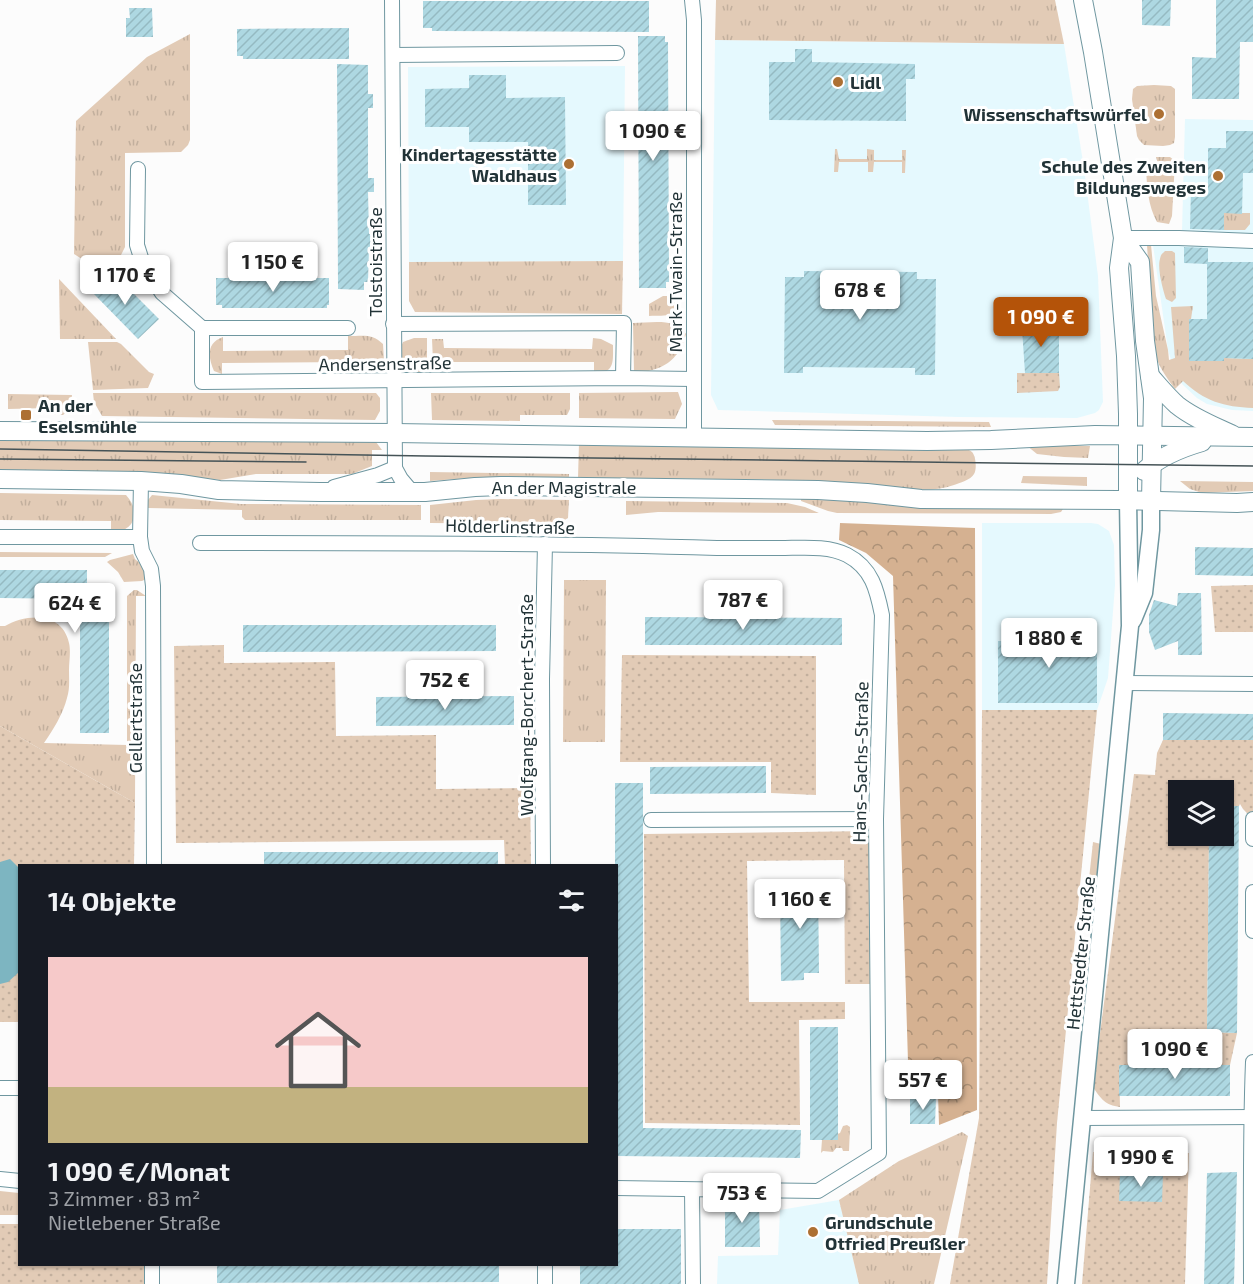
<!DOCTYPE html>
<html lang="de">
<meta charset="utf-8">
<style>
body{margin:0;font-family:"Exo 2",sans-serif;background:#20242c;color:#f1f3f6;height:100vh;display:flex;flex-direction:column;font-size:22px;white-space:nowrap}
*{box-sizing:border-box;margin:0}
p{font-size:20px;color:#9ea1a6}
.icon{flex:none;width:33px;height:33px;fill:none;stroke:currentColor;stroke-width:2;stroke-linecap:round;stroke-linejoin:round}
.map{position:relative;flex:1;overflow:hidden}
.details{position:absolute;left:18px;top:864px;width:600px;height:402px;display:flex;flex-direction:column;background:#171b24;border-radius:0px;box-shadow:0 2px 4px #0004}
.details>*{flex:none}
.buttons{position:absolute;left:1168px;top:780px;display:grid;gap:12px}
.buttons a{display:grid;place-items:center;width:66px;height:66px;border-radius:0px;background:#171b24;box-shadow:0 2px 4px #0004;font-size:30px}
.price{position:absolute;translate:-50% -51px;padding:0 14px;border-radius:6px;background:#fff;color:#222;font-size:20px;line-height:39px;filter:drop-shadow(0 2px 3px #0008)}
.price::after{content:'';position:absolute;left:50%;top:36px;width:18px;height:14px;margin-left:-9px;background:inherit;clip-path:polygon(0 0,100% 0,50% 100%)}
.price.current{background:#b45309;color:#fff}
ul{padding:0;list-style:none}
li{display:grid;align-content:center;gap:12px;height:318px;padding:0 30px}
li+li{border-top:2px solid #363941}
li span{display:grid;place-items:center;height:186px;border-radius:0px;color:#555}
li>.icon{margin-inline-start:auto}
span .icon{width:108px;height:108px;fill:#fffc;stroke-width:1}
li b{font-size:26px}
h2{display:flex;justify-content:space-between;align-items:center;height:72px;padding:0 30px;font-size:26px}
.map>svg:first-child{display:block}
</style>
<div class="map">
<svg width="1253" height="1284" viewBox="0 0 1253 1284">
<defs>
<pattern id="grass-tufts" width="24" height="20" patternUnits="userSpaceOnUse" patternTransform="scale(1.5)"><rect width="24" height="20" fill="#e2cbb6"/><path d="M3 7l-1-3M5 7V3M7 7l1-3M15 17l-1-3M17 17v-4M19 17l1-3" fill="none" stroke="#c2af9d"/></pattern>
<pattern id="forest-crowns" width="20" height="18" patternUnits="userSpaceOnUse" patternTransform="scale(1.5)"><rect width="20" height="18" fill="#d5b191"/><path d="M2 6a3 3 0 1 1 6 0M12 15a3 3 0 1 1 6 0" fill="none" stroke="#ac9177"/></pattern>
<pattern id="park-dots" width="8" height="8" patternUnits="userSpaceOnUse" patternTransform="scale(1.5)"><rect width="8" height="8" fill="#e2cbb6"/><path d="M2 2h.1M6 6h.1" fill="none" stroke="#c2af9d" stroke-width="1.8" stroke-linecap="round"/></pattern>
<pattern id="building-hatch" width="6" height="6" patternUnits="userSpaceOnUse" patternTransform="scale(1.5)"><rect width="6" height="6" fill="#aed8e2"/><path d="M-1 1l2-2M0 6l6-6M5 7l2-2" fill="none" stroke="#95bac2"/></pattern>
</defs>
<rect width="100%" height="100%" fill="#fcfcfc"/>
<!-- built -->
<g fill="#e5f9fe">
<path d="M715 40 1064 44 1084 168 1098 276 1103 402 1099 410 1095 413 1077 418 958 417 718 410 711 395Z"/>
<path d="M625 66 623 261 409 262 408 67Z"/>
<path d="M1185 119 1253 120V234L1182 231Z"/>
<path d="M1152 238 1253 241V411L1232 410 1207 404 1197 398 1182 384 1173 367 1168 350Z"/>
<path d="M982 523H1091L1098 524 1109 531 1114 545 1115 585 1108 678 1097 710H982Z"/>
<path d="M839 1200 859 1284H717L718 1256 778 1255 780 1210Z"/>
</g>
<!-- grass -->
<g fill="url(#grass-tufts)">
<path d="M716 0H1055L1064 44 715 40Z"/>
<path d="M190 34V140L188 145 181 152 125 153V247L121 255 118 259 110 260 85 261 74 254 76 121 147 57Z"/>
<path d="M1154 85 1171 86 1175 89V137L1174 143 1170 145 1163 146 1144 145 1139 140 1137 136 1132 99 1133 89 1137 86Z"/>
<path d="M835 149H837L839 159H867V149L874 150V160H902V150H906L905 173H902V162H874L873 172H868V162H839L838 172H834Z"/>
<path d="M1156 157H1170L1175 161 1172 216 1169 224 1157 222C1148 206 1147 187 1146 168L1159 167Z"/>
<path d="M1224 213H1250V224L1245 230H1224Z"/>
<path d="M1147 245H1151L1156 296 1168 350 1169 360 1175 358 1171 307 1193 306 1191 319 1189 320V361H1223L1224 358 1253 359V408C1224 407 1204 401 1183 381L1175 389C1166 377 1158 366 1154 350Z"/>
<path d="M1165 251H1172L1175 253 1176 298 1172 302 1166 299C1163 290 1157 268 1160 259 1161 254 1162 254 1165 251Z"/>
<path d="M623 261 622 314 415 312 409 301V262Z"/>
<path d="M59 279 116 339H60Z"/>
<path d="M663 296H679C679 319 667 315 649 316V304Z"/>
<path d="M633 323C650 323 676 317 686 334 679 361 662 371 634 373Z"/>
<path d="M348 336C363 336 372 333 383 344L384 361C372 375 366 373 349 374V362L222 363V374L214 371C208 357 206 343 223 337V351L348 350Z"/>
<path d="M414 338H427V374C422 374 416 375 412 373 400 367 398 353 403 342Z"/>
<path d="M593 338 601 339 613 345C613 362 615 373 594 374V362H433L432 339H443L444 348 592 349Z"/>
<path d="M88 342H117L121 344 149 372 154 374 148 388 93 390Z"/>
<path d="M678 392 682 404 675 419 579 418V393Z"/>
<path d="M93 393H376L380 398V411L375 420 102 416 94 402Z"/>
<path d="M431 393H570V409L567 415H520V421L432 420Z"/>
<path d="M8 394 72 395 70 409 63 415 51 414 49 408 8 409Z"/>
<path d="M772 420 989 422 991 427 775 425Z"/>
<path d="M0 436 372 440 376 442 382 450H372V466L352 474H256L220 480 179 475 0 471Z"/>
<path d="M579 443 964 448C967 449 970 450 972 452 976 456 977 470 974 474 971 480 959 483 954 485 921 497 875 483 840 482 753 478 666 479 578 478Z"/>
<path d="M1026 445 1090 446 1088 458 1064 457 1037 454Z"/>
<path d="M430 472 569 474V478L483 477 430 481Z"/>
<path d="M1023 476 1087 477V486L1021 483Z"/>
<path d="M1180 481 1253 482V491L1202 493 1190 489Z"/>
<path d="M0 493 126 495C141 511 136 532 111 532V521L0 520Z"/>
<path d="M152 495 241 504 421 505V520H245L242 517V510L148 508V500Z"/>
<path d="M801 498 848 499 926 507 1063 509 1061 512 1051 514 837 513 828 511 801 501Z"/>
<path d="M501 499 569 500 568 518 558 524 430 523V505L476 500Z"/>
<path d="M626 501 787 503 805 507 819 513 658 512 626 515Z"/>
<path d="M0 552 112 553 105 557H0Z"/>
<path d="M133 554 135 559 144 567 146 579 142 581 124 582 118 572 107 562 110 560Z"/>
<path d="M564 580H606L605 742H563Z"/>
<path d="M134 590H137L146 596H136L135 803 0 726V626H5C26 614 62 611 69 643 71 651 69 662 69 670 69 680 70 689 67 698 63 714 53 730 44 743L127 745V596Z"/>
<path d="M1093 842 1101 844 1097 889 1088 888Z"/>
<path d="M847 1125 850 1127 849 1151H843L842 1148H836L833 1152 823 1151 821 1153 822 1140 840 1133 843 1126Z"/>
<path d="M962 1132 968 1136 934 1284H859L839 1200 899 1161Z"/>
<path d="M0 1191 19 1193V1215H0Z"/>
</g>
<!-- forest -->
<path fill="url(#forest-crowns)" d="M840 523 975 528 977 1110 939 1125 938 1094H909L893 576 866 553 839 540Z"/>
<!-- park -->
<g fill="url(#park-dots)">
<path d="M1017 373H1059L1060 387 1058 391 1017 393Z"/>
<path d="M1253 585V632H1215L1211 586Z"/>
<path d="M224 645V663L335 662 336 736 436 735V789L530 788 531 865H505L504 840 176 843 174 646Z"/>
<path d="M622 655 816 656V795L771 793V762H620Z"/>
<path d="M982 710H1097L1057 1123 1047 1284H950L979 1118Z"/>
<path d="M0 726 135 803 134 865 20 866 19 1022H0Z"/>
<path d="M1163 740H1253V819L1243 809 1240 804 1239 806H1224V790H1179V836H1209L1207 1032 1237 1033 1230 1065H1119L1120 1107C1105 1105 1101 1099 1093 1087L1134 774 1155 775 1157 753Z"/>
<path d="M872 831 873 984H845L844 860 747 861 749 1002H845V1019L799 1020 800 1125 645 1123 644 834Z"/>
<path d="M1093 1152 1189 1153 1185 1284H1082Z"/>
<path d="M0 1224H19L20 1264 144 1265V1284H0Z"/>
</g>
<!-- water -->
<path fill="#7db5c1" d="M10 859 19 868V972L8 982 0 984V862Z"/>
<!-- building -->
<g fill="url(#building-hatch)">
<path d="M1142 0H1171L1170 26 1142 25Z"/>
<path d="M1216 0H1253V42H1240L1239 99H1192V57L1216 58Z"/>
<path d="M423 1H649V32L432 31V28H423Z"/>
<path d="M129 8H152L153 37H126V18H130Z"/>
<path d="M349 28V59H243V56H237V29Z"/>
<path d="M638 36H665V42H668L669 282H666V288H639Z"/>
<path d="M795 49H812V62L915 64V79H906V121L769 120V62H795Z"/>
<path d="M337 64 368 65V94H373V108H368V178H374V192H368L369 234H374V248H369L368 282H364V290L338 289Z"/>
<path d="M469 75H506V98L565 97 566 205H528V142H469V127H425V89L469 88Z"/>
<path d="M1226 131H1253V173H1243L1242 214 1224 213V230L1190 229 1191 188 1208 189V148H1226Z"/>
<path d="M1184 247 1208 248V262H1253V359L1224 358V361H1189V319H1207V264L1184 263Z"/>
<path d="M804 271 917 272V279H936L935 375H915V368L803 367V373H784L785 277H804Z"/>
<path d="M112 272 159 319 138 339 92 292Z"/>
<path d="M216 278H329V305H327V308H222V305H216Z"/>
<path d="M1036 320H1052V328L1059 329V373H1025L1022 328H1035Z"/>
<path d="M1195 547 1253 548V576L1195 575Z"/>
<path d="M0 570H87V599H109V733H80V599L0 598Z"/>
<path d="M1178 593H1201L1202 655H1178V641L1155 650 1149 632V615L1154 600 1177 606Z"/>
<path d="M645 617 842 618V645H645Z"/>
<path d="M243 625H496V651L243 652Z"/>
<path d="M1030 633H1097V703H998V641H1030Z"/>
<path d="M514 696V725L376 726V697Z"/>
<path d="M1163 713 1253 714V740H1163Z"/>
<path d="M766 766V793L650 794V767Z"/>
<path d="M615 783H643V1128L801 1130 800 1158 616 1156V866H615Z"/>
<path d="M1224 806H1239L1237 1033 1207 1032 1209 836H1224Z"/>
<rect x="264" y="852" width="234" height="14"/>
<path d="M818 879 819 973H804V980L781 981 780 888H795V880Z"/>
<rect x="810" y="1027" width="28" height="113"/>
<rect x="1119" y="1065" width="111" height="31"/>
<path d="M910 1097 936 1098 935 1124H910Z"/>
<path d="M1237 1172 1234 1284H1204L1207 1173Z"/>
<path d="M1120 1173 1163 1174 1162 1202 1119 1201Z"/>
<path d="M725 1201H759L760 1247H725Z"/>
<path d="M616 1229H681V1284H580V1264H616Z"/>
<path d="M217 1264H499V1282L217 1283Z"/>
</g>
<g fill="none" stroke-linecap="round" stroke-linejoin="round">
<!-- minor casing -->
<g stroke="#6f97a0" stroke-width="16">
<g id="minor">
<path d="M392 0 395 468 401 479 412 492"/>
<path d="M692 0 694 20V437"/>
<path d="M393 55 617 53"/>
<path d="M138 169 137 245 143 264 162 293 202 328H348"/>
<path d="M1123 238H1179L1253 241"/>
<path d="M393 324 624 323 623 378"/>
<path d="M202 328V382L623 378 693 379"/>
<path d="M141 481 140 537 142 551 151 569 153 586 154 866"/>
<path d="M334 487 378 475 395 468"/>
<path d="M0 537H140"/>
<path d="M200 543C372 543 544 543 717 548 738 548 759 548 780 548 801 548 828 545 847 555 872 568 877 590 882 615L876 819 879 1153 818 1191 616 1188"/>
<path d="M1126 683 1253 684"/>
<path d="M1253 819V839"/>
<path d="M651 820 876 819"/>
<path d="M543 866 542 679 545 544"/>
<path d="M1253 892V931"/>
<path d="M0 1088H20"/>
<path d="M1082 1118 1253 1117"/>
<path d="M0 1179 20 1181"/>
<path d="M692 1190 693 1284"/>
<path d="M545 1264V1284"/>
<path d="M152 1284V1264"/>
<path d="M1251 1284C1251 1210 1250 1136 1253 1062"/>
</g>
</g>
<!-- tertiary casing -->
<g stroke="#6f97a0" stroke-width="19">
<g id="tertiary">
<path d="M1133 620 1144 593 1151 530V501"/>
<path d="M1066 1284 1130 626 1128 500"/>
</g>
</g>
<!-- secondary casing -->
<g stroke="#6f97a0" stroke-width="20">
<g id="secondary">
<path d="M1083 0 1093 52 1123 238 1119 268 1126 356 1128 414V500"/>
<path d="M1123 238 1140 262 1145 341 1153 398 1151 501"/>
<path d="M1150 376C1159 386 1167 396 1177 405 1193 418 1214 426 1233 435"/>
<path d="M0 431 395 433 927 441 991 440 1095 435 1253 437"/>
<path d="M1144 471C1161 456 1181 448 1202 442"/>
<path d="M0 479 141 481 181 484 219 490 320 492H425L475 487 501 486 818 490 867 493 921 499 1119 500 1237 503 1253 502"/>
</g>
</g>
<!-- minor -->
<use href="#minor" stroke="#fff" stroke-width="14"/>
<!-- tertiary -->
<use href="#tertiary" stroke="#fff" stroke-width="16"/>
<!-- secondary -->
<use href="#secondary" stroke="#fff" stroke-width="18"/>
<!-- tram -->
<g stroke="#455357" stroke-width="1.5">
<path d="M0 449 426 456 1253 466"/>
<path d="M0 459 306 462"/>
</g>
</g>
<!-- markers -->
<g fill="#ad7033" stroke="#fff" stroke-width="2">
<circle cx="838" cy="82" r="6"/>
<circle cx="1159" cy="114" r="6"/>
<circle cx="569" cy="164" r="6"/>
<circle cx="1218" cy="176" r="6"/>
<rect x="20" y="409" width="12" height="12" rx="3"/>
<circle cx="813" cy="1232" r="6"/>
</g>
<g text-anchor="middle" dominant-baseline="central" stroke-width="6" stroke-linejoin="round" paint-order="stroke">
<!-- poi labels -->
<g font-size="18" font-weight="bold" fill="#223337" stroke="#fff" text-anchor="start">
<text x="850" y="82">Lidl</text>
<text x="1147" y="114" text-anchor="end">Wissenschaftswürfel</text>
<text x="557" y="154" text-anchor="end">Kindertagesstätte<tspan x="557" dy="21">Waldhaus</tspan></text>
<text x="1206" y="166" text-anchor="end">Schule des Zweiten<tspan x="1206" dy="21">Bildungsweges</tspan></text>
<text x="38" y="405">An der<tspan x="38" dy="21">Eselsmühle</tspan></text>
<text x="825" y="1222">Grundschule<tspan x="825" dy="21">Otfried Preußler</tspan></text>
</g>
<!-- street labels -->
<g font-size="18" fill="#223337" stroke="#fff">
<text transform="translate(375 262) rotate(-90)">Tolstoistraße</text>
<text transform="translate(675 272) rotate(-90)">Mark-Twain-Straße</text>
<text transform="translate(385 363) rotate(-1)">Andersenstraße</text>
<text x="564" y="487">An der Magistrale</text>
<text transform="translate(510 526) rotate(1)">Hölderlinstraße</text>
<text transform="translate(526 705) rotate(-90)">Wolfgang-Borchert-Straße</text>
<text transform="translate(135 718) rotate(-90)">Gellertstraße</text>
<text transform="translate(860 762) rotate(-89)">Hans-Sachs-Straße</text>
<text transform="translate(1080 953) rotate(-84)">Hettstedter Straße</text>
</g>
</g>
</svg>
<div class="buttons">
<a><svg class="icon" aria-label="layers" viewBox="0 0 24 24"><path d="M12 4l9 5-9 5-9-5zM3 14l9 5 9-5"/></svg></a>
</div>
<b class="price" style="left:653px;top:162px">1 090 €</b>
<b class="price" style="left:273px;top:293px">1 150 €</b>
<b class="price" style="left:125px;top:306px">1 170 €</b>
<b class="price" style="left:860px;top:321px">678 €</b>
<b class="price current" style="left:1041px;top:348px">1 090 €</b>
<b class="price" style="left:743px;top:631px">787 €</b>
<b class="price" style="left:75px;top:634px">624 €</b>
<b class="price" style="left:1049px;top:669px">1 880 €</b>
<b class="price" style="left:445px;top:711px">752 €</b>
<b class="price" style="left:800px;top:930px">1 160 €</b>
<b class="price" style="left:1175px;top:1080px">1 090 €</b>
<b class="price" style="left:923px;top:1111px">557 €</b>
<b class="price" style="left:1141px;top:1188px">1 990 €</b>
<b class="price" style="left:742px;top:1224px">753 €</b>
<section class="details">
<h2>14 Objekte<svg class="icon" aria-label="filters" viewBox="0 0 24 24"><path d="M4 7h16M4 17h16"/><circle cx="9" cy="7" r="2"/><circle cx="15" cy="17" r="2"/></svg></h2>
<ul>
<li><span style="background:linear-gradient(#f6c9c9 70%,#c2b280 0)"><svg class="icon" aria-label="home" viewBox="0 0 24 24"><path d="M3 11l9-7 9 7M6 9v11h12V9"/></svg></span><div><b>1 090 €/Monat</b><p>3 Zimmer · 83 m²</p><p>Nietlebener Straße</p></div></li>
</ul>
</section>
</div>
